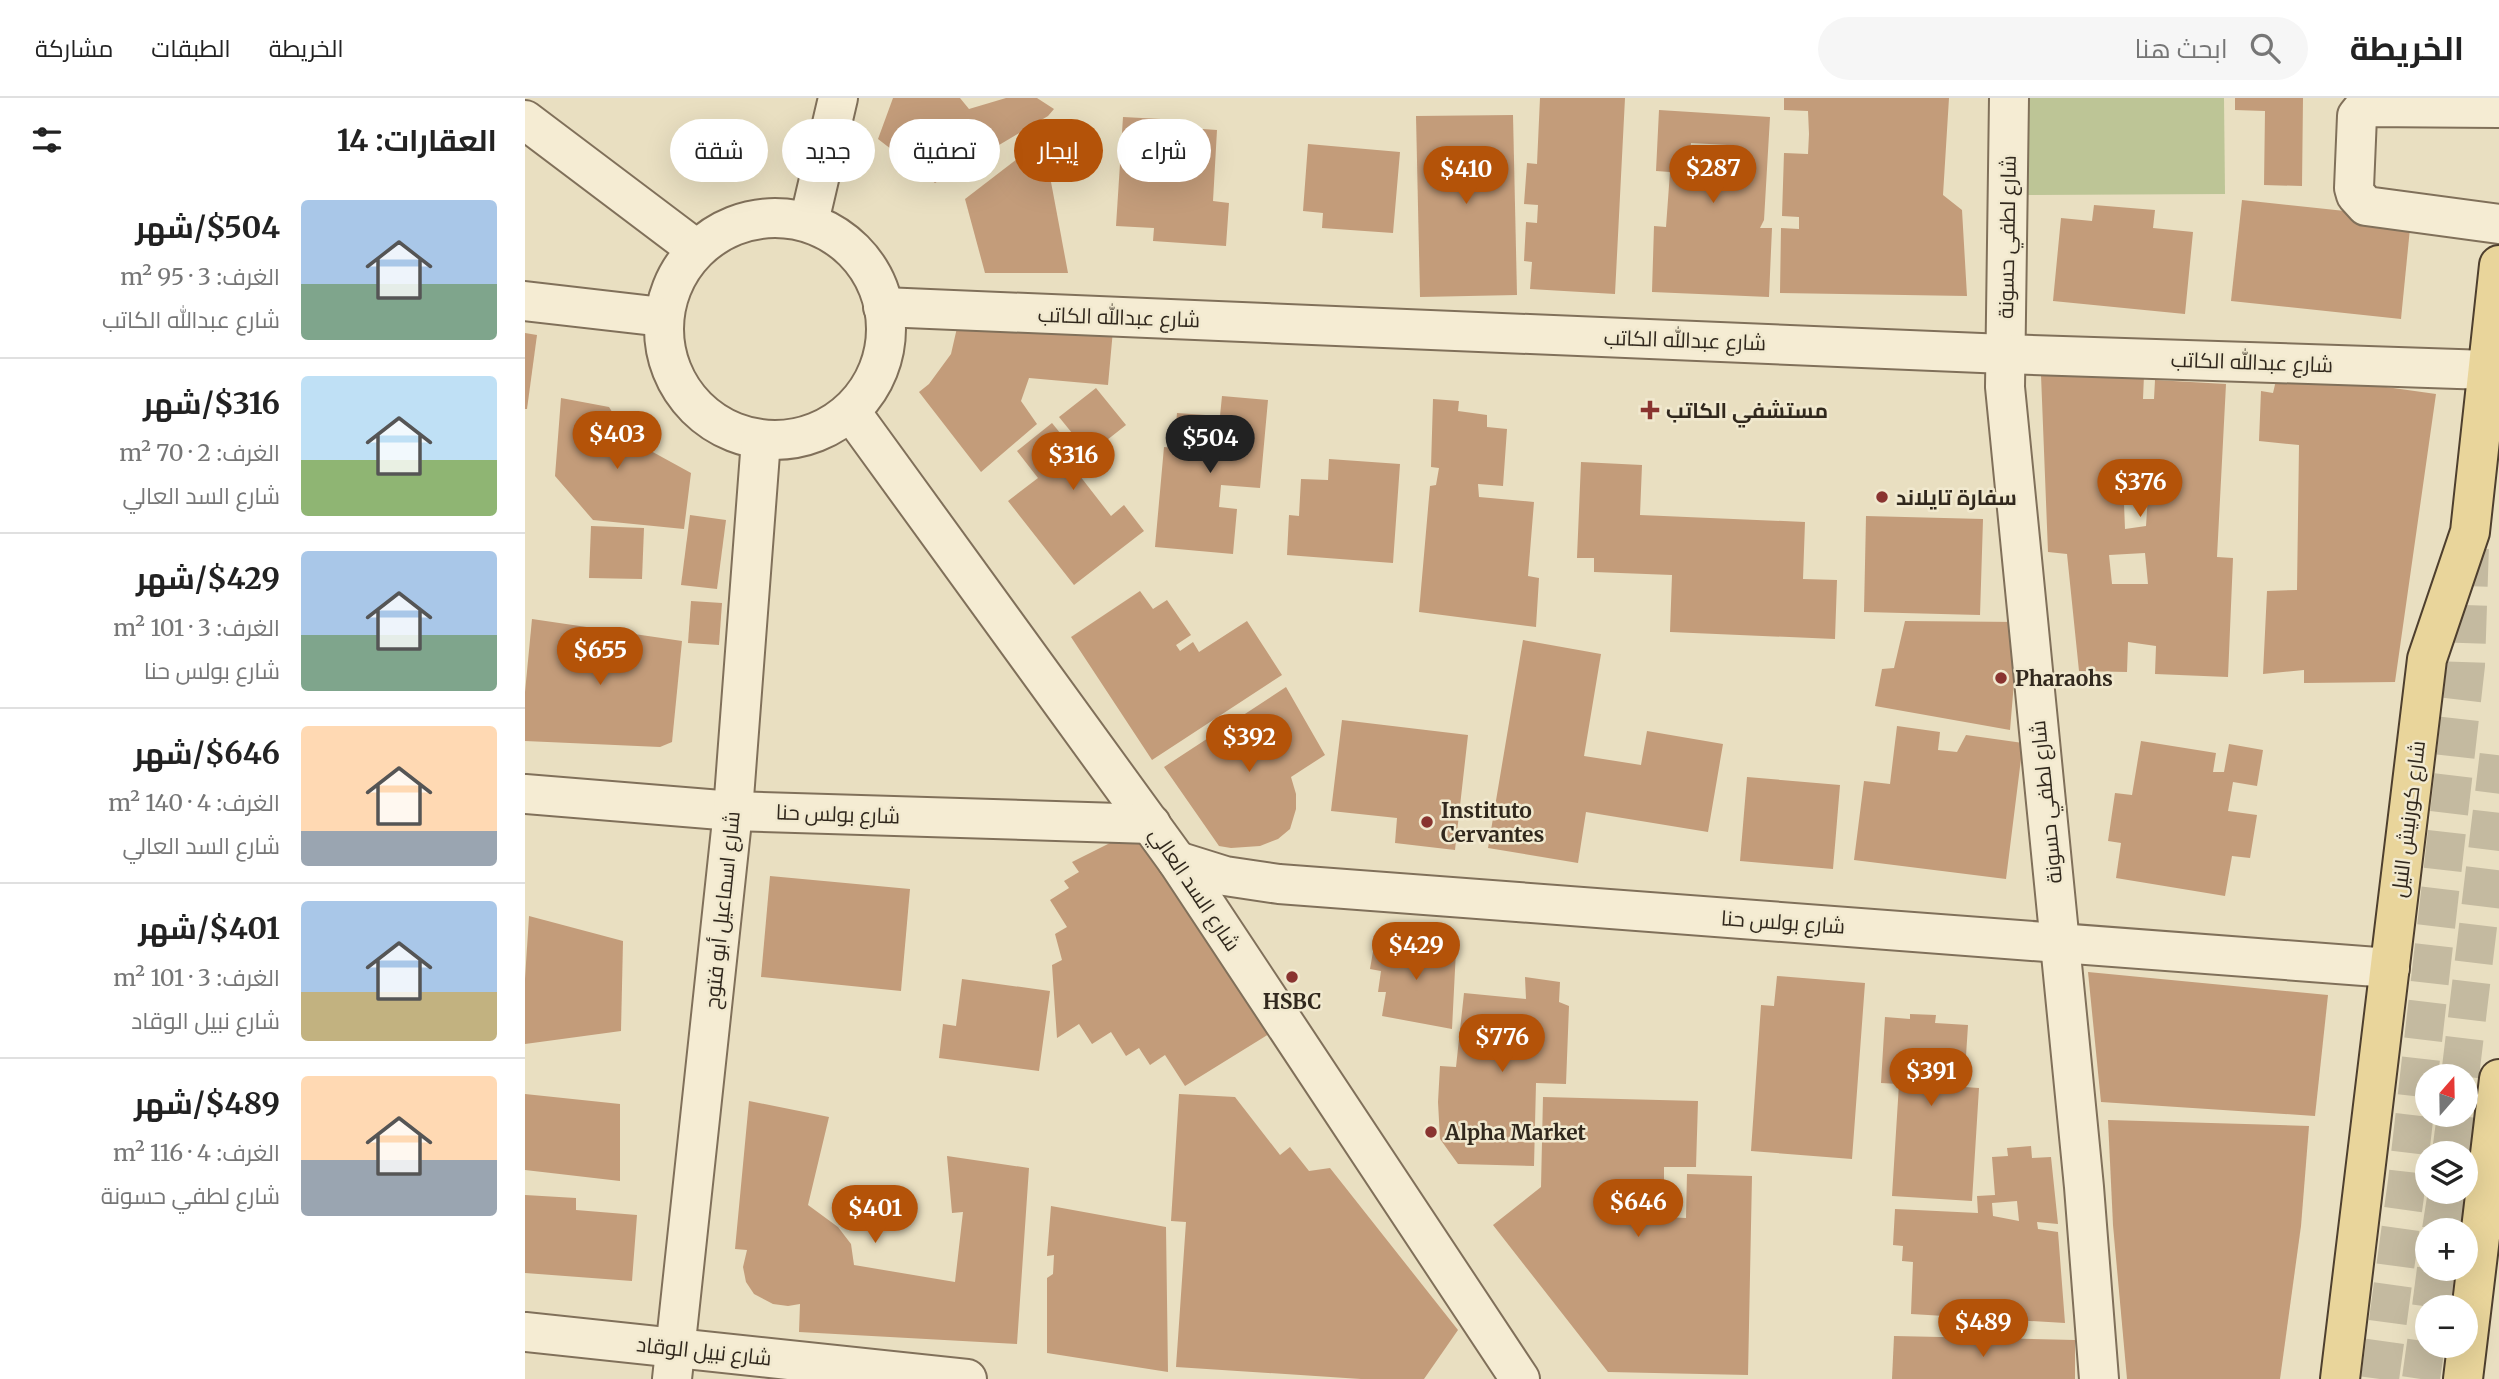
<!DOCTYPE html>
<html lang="ar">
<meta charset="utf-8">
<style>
body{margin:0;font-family:Merriweather,Cairo,serif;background:#f6f6f6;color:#222;direction:rtl;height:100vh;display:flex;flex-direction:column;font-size:26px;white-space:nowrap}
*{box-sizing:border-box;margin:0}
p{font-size:23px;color:#767676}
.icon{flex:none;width:38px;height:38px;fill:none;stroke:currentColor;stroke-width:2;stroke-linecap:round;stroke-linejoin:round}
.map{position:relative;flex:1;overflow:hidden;direction:ltr}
.drawer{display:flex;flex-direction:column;background:#fff;width:525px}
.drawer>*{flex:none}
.top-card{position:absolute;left:21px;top:21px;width:665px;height:63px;direction:rtl;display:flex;gap:14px}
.needle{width:46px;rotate:20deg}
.buttons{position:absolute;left:1890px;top:966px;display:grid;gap:14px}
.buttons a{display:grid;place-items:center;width:63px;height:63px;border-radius:50%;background:#fff;box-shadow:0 7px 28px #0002;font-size:35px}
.price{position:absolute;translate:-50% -60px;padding:0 16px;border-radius:24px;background:#b45309;color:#fff;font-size:23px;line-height:46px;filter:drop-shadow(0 2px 4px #0008)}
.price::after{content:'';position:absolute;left:50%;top:42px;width:21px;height:16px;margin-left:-10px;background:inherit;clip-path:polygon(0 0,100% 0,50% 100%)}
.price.active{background:#222;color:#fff}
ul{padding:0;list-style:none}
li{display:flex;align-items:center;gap:21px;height:175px;padding:0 28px}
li+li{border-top:2px solid #e0e0e0}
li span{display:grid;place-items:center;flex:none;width:196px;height:140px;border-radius:7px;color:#555}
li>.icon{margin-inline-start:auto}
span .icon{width:84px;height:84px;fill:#fffc;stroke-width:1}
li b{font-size:30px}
h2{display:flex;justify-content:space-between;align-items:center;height:84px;padding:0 28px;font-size:30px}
.chip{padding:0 24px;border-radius:32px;background:#fff;box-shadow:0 7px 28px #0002;font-size:24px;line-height:63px}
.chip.active{background:#b45309;color:#fff}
header{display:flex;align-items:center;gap:42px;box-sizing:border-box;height:98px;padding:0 35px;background:#fff;border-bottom:2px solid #e0e0e0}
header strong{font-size:33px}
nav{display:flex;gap:38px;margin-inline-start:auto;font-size:24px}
.search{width:490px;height:63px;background:#f6f6f6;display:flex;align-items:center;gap:18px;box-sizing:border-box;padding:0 24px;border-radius:38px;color:#767676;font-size:26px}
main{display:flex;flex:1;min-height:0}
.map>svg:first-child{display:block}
</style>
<header>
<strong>الخريطة</strong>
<div class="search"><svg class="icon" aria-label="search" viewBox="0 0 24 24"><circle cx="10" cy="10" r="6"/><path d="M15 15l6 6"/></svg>ابحث هنا</div>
<nav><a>الخريطة</a><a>الطبقات</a><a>مشاركة</a></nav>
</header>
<main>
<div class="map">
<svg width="1974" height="1281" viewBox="0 0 1974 1281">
<rect width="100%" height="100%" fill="#e9dfc1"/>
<!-- green -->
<path fill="#bdc596" d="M1502 0H1699L1700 96 1503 97Z"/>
<!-- building -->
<g fill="#c39c7a" fill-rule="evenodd">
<path d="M368 0H435L444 11 481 0H512L529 11 523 18 410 85 353 41Z"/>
<path d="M1015 0H1100L1090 196 1005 191 1007 164 999 163 1001 124 1012 125 1013 107 999 106 1002 65 1012 66Z"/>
<path d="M1259 0H1424L1418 97 1437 112 1442 198 1255 195 1256 130 1274 131V119L1257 118 1259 55 1283 56 1284 36 1283 13 1259 12Z"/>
<path d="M1710 0H1778L1777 88 1739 87 1740 13 1710 12Z"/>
<path d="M1134 12 1245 19 1239 122 1235 130H1247L1244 199 1127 194 1129 128 1141 129 1145 74 1131 73ZM1166 45 1202 47 1200 78 1164 75Z"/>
<path d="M988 17 992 197 895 199 891 18Z"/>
<path d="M598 19 636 21 635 28 692 32 688 103 704 105 701 148 628 143 629 130 591 128Z"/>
<path d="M518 41 543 175H460L440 101Z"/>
<path d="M783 46 875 54 868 135 797 130 798 115 778 113Z"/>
<path d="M1717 102 1886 120 1876 221 1706 203Z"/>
<path d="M1569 107 1630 112 1628 130 1668 134 1660 216 1528 203 1536 120 1567 123Z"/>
<path d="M434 221 588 232 583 287 504 280 496 303 512 326 456 374 394 294 404 286 426 256Z"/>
<path d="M0 235 12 237 2 311H0Z"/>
<path d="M1753 274 1911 296 1870 584 1779 585V572L1738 576 1742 493 1772 492 1774 347 1734 343 1736 293 1748 295Z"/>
<path d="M1516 277H1619L1618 301H1629L1630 282 1701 286 1692 459 1708 460 1703 579 1630 576 1631 548 1603 544 1602 574 1554 573 1542 456 1523 454ZM1598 380H1624L1621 428 1600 431ZM1620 455 1623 486H1587L1584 457Z"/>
<path d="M571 290 601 327 548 369 586 418 599 407 619 433 549 487 483 403 513 380 492 353 527 325 540 341 547 335 534 319Z"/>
<path d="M697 298 743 302 735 390 696 387 694 409 712 411 708 456 630 449 639 349 649 350 652 315 695 318Z"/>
<path d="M36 300 84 309 98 331 115 347 166 375 159 431 68 422 30 378Z"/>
<path d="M908 301 934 303 933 313 962 317V329L982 331 978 388 953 386 954 399 1009 404 1003 478 1014 480 1011 529 894 514 905 388 911 387 914 370 906 369Z"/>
<path d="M804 361 875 366 868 465 762 457 764 417 774 418 776 381 803 382Z"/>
<path d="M1056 364 1117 367 1115 417 1280 424 1278 481 1312 482 1310 541 1145 534 1147 477 1069 474V460H1052Z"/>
<path d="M165 417 201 422 192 491 156 487Z"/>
<path d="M1341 418 1458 421 1455 517 1339 514Z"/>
<path d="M66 428 119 430 117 481 64 480Z"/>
<path d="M615 493 628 511 642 502 666 537 651 547 655 553 668 544 674 554 722 523 757 577 627 662 546 539Z"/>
<path d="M166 503 197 505 194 547 163 545Z"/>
<path d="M7 521 157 543 147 644 135 649 0 643V594Z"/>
<path d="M1380 523 1494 524 1485 632 1350 608 1357 571 1369 570Z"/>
<path d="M998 542 1076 556 1059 658 1116 667 1122 633 1198 646 1183 734 1061 714 1053 765 963 750Z"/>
<path d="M761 589 800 657 766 679 771 696V711L765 731 753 741 735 748 706 750 694 748 639 669Z"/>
<path d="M817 622 943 637 930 752 870 745 872 720 806 713Z"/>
<path d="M1372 628 1415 634 1413 652 1432 654 1441 637 1498 645 1481 781 1329 762 1339 683 1365 686Z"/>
<path d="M1616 643 1691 655 1688 674H1699L1704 646 1738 652 1732 688 1708 684 1703 713 1732 717 1725 760 1707 758 1700 798 1591 780 1596 745 1583 743 1590 695 1607 697Z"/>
<path d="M1222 679 1315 687 1308 771 1215 763Z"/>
<path d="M609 733 744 936 660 988 640 957 625 967 614 950 601 958 586 934 567 946 554 926 532 940 527 867 537 862 530 836 542 829 525 802 544 790 539 783 554 774 547 764Z"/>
<path d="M245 778 385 791 376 893 236 879Z"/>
<path d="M4 818 98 843 96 933 0 946V881Z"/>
<path d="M850 842 931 852 927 931 857 918 861 894H853L856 873 845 871Z"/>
<path d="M1563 874 1803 897 1790 1018 1576 1004Z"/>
<path d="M1252 878 1340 885 1327 1061 1226 1053 1236 907 1249 908Z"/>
<path d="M1000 879 1035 884 1034 904 1044 908 1041 986 1011 985 1009 1068 933 1066 915 1041 913 1004 915 968 931 969 939 895 1001 901Z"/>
<path d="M437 881 525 893 514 973 414 960 418 926 431 928Z"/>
<path d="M1385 916 1411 917 1410 925 1443 927 1439 989 1454 990 1447 1103 1367 1098 1374 986 1356 985 1360 919 1385 921Z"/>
<path d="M0 996 95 1006V1083L0 1072Z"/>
<path d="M654 996 710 999 755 1057 765 1049 784 1073 805 1070 933 1232 899 1281H836L651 1269 661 1124 646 1123Z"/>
<path d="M1018 999 1173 1003 1171 1069H1139V1119L1161 1120 1162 1076 1227 1078 1223 1277 1083 1274 968 1127 1016 1089Z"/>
<path d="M224 1003 304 1019 283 1107 313 1129 326 1146 329 1167 430 1184 438 1114 427 1115 422 1058 504 1070 492 1246 274 1234 275 1206 263 1208 248 1206 229 1196 221 1184 218 1169 222 1152 210 1151Z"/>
<path d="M1583 1022 1784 1028 1776 1128 1755 1281H1602L1588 1127Z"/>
<path d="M1506 1048 1507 1060 1526 1059 1533 1126 1512 1124 1513 1131 1533 1134 1540 1225 1386 1216 1388 1164 1377 1163 1378 1148 1368 1147 1370 1111 1453 1115 1452 1098 1470 1097 1467 1059 1483 1058 1482 1050ZM1492 1103 1494 1123 1468 1118 1467 1105Z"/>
<path d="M0 1097 51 1100V1112L112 1117 107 1183 0 1175Z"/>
<path d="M526 1108 641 1129 643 1274 522 1255V1180L528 1176 529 1157 522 1158Z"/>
<path d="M1369 1238 1550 1242V1281H1367Z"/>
</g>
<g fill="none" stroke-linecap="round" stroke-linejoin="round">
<!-- major-tunnel -->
<g stroke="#c4baa0" stroke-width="38" stroke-dasharray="38 19" stroke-linecap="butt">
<path d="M1935 978 1974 654"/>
<path d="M1926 1055 1931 1017"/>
<path d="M1916 1132 1922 1094"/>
<path d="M1906 1209 1911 1171"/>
<path d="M1855 1281 1882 1083 1941 567 1945 447"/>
<path d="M1896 1281 1902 1238"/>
</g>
<!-- minor casing -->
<g stroke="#80705a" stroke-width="42">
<g id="minor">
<path d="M1484 0 1480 289 1559 1089 1574 1281"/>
<path d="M1974 10 1839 9 1832 18 1829 90 1831 97 1841 108 1974 126"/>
<path d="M0 22 171 151"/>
<circle cx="250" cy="231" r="111"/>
<path d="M284 124 313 0"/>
<path d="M0 203 138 219"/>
<path d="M358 209 1480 256 1963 272"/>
<path d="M326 314 652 763 995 1281"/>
<path d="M0 696 208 713 626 726"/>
<path d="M652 763 700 778 754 786 1865 870"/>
<path d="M0 1234 442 1281"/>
<path d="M147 1281 208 713 236 342"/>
</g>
</g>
<!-- major casing -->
<g stroke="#4e3f2e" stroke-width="42">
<g id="major">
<path d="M1815 1281 1902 561 1945 434 1974 167"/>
<path d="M1938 1281 1974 981"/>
</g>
</g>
<!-- minor -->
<use href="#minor" stroke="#f5ecd3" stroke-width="38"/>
<!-- major -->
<use href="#major" stroke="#e9d59b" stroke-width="38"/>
</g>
<!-- markers -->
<g fill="#893430" stroke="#f1e9cf" stroke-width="2.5">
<path d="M1121.5 301.5h7v7h7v7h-7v7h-7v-7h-7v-7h7z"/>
<circle cx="1357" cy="399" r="7"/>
<circle cx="1476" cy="580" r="7"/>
<circle cx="902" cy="724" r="7"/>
<circle cx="767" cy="879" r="7"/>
<circle cx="906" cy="1034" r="7"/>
</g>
<g text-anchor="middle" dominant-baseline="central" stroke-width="5" stroke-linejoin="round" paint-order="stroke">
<!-- street labels -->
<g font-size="21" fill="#31281d" stroke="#f1e9cf">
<text transform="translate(1482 139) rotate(-89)">شارع لطفي حسونة</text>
<text transform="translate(594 219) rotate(2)">شارع عبدالله الكاتب</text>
<text transform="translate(1160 242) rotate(2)">شارع عبدالله الكاتب</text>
<text transform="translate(1727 264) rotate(2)">شارع عبدالله الكاتب</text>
<text transform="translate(1521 704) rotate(-96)">شارع لطفي حسونة</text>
<text transform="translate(313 716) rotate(2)">شارع بولس حنا</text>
<text transform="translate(1883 721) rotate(-83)">شارع كورنيش النيل</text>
<text transform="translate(670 791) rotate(56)">شارع السد العالي</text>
<text transform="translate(197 812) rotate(-84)">شارع اسماعيل أبو فتوح</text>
<text transform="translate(1258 824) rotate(4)">شارع بولس حنا</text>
<text transform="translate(179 1253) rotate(6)">شارع نبيل الوقاد</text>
</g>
<!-- poi labels -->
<g font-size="21" font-weight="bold" fill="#31281d" stroke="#f1e9cf" text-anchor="start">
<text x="1141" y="312">مستشفي الكاتب</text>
<text x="1371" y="399">سفارة تايلاند</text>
<text x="1490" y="580">Pharaohs</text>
<text x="916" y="712">Instituto<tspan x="916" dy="24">Cervantes</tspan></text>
<text x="767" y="903" text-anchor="middle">HSBC</text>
<text x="920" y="1034">Alpha Market</text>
</g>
</g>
</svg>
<div class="buttons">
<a><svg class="needle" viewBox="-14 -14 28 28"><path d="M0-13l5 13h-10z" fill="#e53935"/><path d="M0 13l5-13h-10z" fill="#767676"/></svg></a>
<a><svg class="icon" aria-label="layers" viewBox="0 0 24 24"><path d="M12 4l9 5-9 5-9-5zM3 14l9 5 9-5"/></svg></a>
<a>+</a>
<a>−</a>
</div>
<b class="price" style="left:1188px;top:107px">$287</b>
<b class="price" style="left:941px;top:108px">$410</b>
<b class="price" style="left:92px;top:373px">$403</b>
<b class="price active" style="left:685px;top:377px">$504</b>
<b class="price" style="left:548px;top:394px">$316</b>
<b class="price" style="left:1615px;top:421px">$376</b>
<b class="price" style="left:75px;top:589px">$655</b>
<b class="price" style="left:724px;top:676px">$392</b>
<b class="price" style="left:891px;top:884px">$429</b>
<b class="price" style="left:977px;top:976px">$776</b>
<b class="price" style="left:1406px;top:1010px">$391</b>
<b class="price" style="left:1113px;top:1141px">$646</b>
<b class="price" style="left:350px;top:1147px">$401</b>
<b class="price" style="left:1458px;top:1261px">$489</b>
<div class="top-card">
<a class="chip">شراء</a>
<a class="chip active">إيجار</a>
<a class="chip">تصفية</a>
<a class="chip">جديد</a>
<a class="chip">شقة</a>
</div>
</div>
<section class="drawer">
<h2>العقارات: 14<svg class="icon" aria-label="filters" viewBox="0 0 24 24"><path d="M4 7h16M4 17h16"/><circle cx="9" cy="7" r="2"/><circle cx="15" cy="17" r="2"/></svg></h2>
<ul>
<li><span style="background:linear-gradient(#a9c7e8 60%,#7fa58c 0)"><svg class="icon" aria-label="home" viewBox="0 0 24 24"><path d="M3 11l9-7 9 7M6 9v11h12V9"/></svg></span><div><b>$504/شهر</b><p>الغرف: 3 · 95 m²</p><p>شارع عبدالله الكاتب</p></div></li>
<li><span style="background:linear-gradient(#bfe0f5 60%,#8fb573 0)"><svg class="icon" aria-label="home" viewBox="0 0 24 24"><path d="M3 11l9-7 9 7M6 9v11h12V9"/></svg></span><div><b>$316/شهر</b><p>الغرف: 2 · 70 m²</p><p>شارع السد العالي</p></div></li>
<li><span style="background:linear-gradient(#a9c7e8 60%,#7fa58c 0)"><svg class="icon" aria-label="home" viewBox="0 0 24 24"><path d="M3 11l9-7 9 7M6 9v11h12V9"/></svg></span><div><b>$429/شهر</b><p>الغرف: 3 · 101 m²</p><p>شارع بولس حنا</p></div></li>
<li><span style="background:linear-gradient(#ffd9b3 75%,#9aa5b1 0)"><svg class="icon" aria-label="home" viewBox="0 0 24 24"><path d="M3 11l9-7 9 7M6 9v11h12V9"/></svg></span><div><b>$646/شهر</b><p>الغرف: 4 · 140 m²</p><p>شارع السد العالي</p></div></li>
<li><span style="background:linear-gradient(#a9c7e8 65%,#c2b280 0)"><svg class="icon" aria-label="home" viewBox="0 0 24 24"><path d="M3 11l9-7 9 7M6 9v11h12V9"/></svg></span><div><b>$401/شهر</b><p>الغرف: 3 · 101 m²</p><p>شارع نبيل الوقاد</p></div></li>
<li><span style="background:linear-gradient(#ffd9b3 60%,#9aa5b1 0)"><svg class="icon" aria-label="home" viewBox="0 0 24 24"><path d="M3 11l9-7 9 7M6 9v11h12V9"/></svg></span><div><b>$489/شهر</b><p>الغرف: 4 · 116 m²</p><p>شارع لطفي حسونة</p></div></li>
</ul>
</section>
</main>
